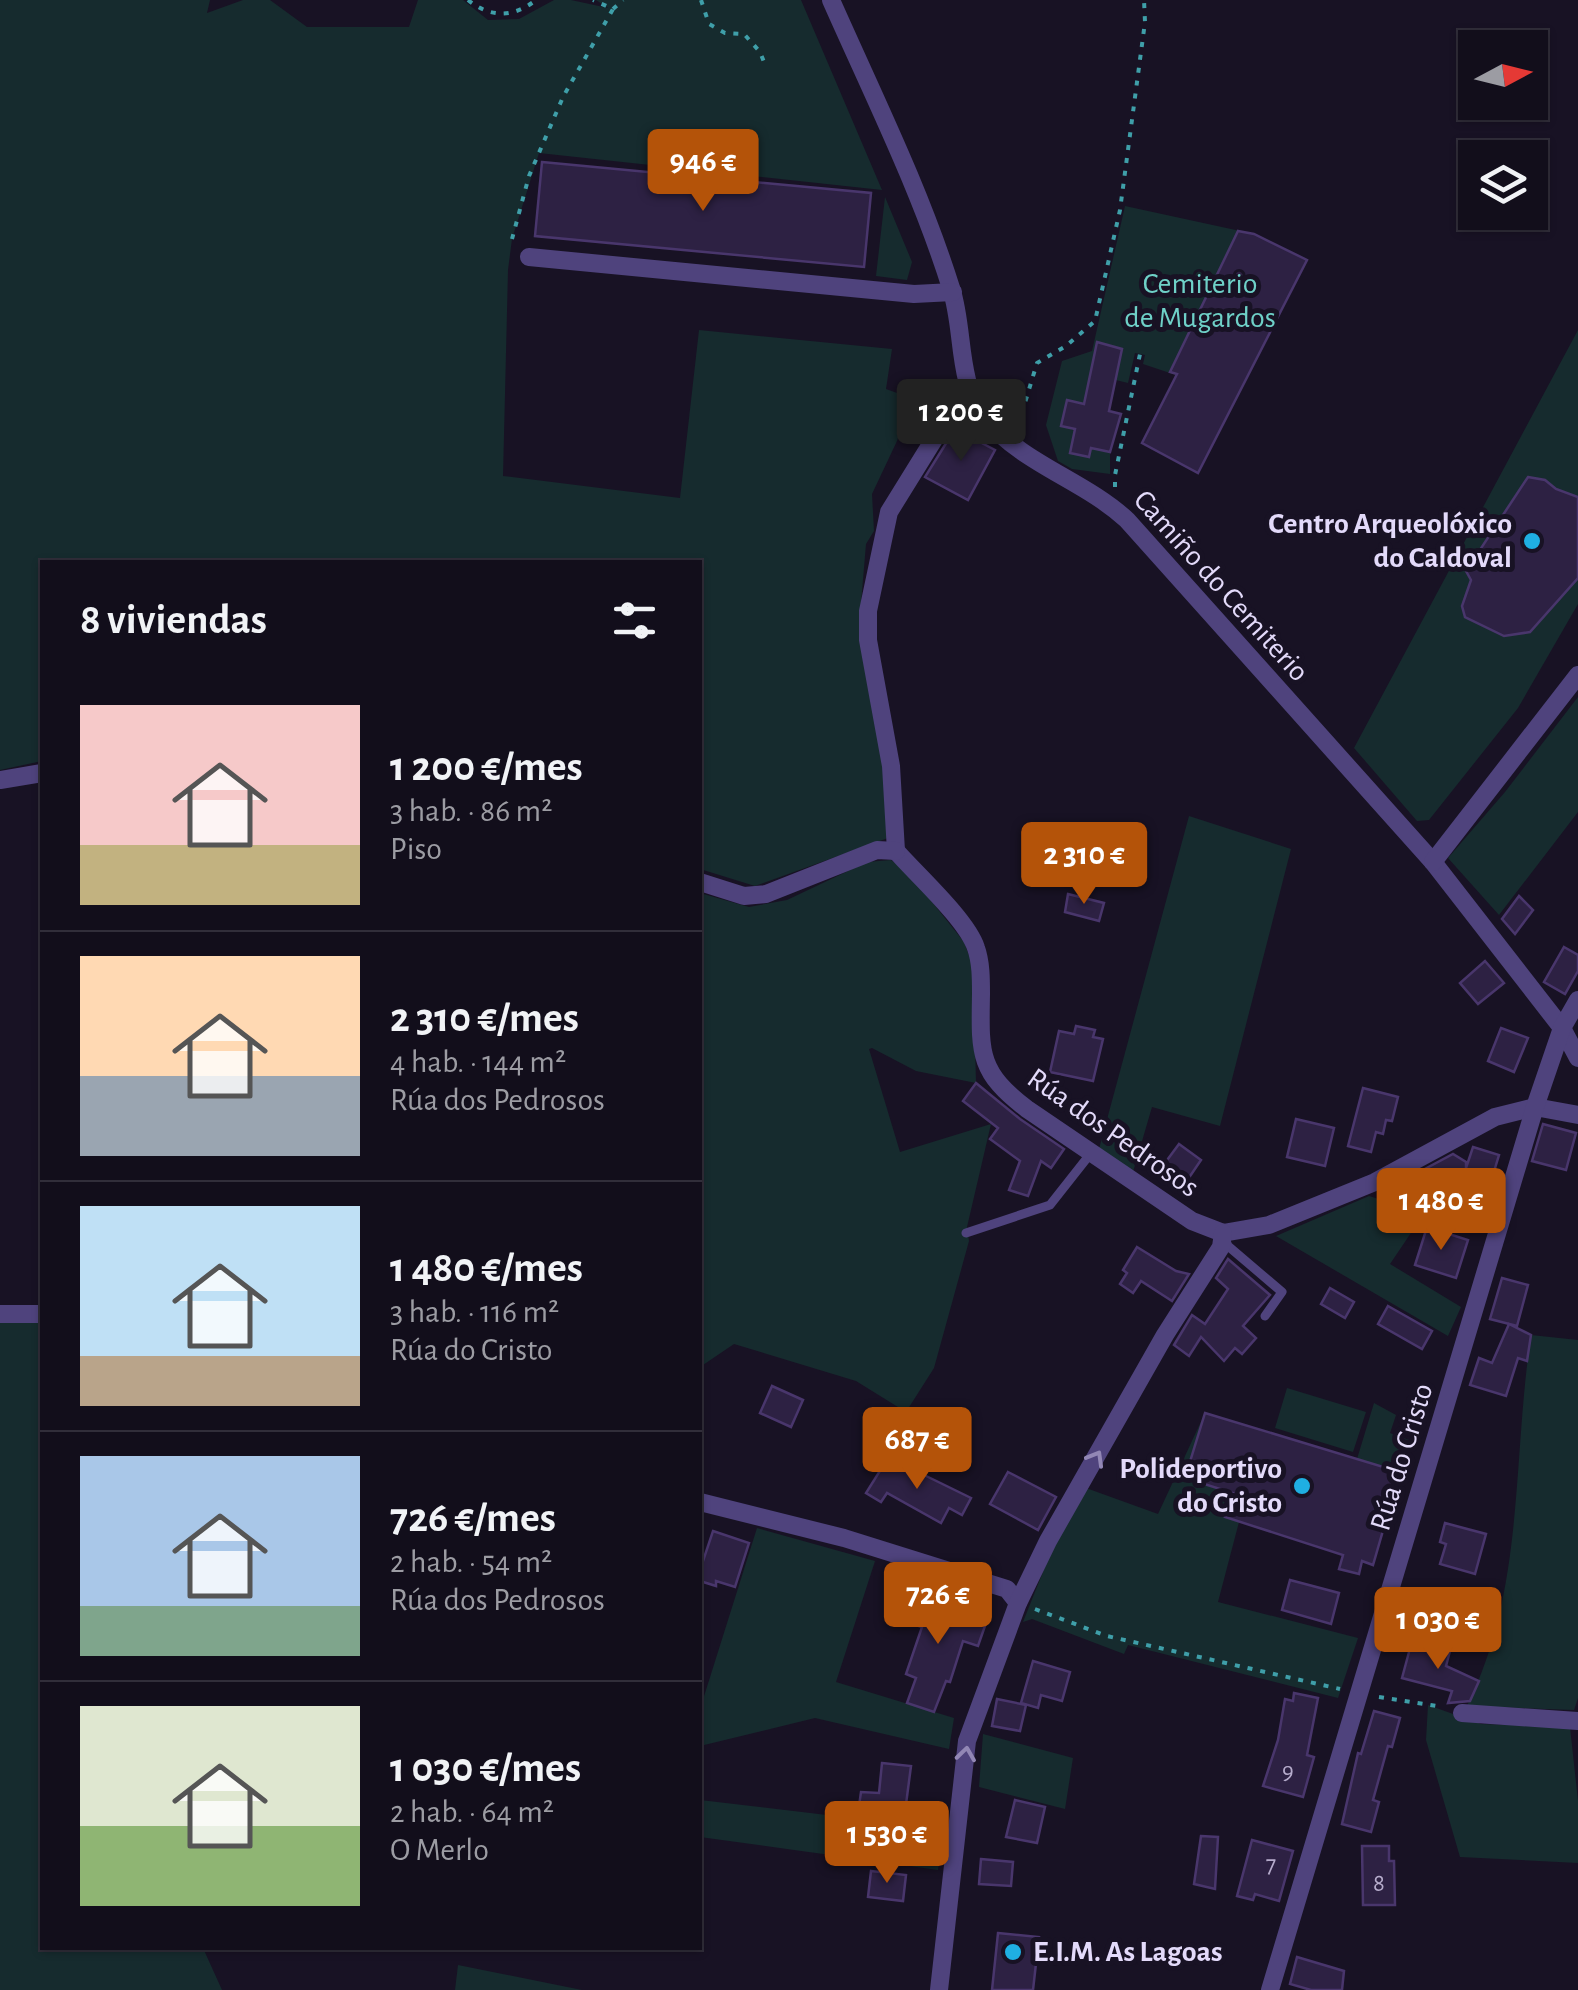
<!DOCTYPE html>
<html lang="es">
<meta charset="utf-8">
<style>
body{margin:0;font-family:"Alegreya Sans",sans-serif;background:#1b1724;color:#f1f3f6;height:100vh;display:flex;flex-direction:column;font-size:38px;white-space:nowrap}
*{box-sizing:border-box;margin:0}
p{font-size:32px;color:#9c9ca3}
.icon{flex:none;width:55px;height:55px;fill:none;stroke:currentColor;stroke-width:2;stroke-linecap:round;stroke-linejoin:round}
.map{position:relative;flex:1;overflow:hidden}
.sheet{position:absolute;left:40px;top:560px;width:662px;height:1390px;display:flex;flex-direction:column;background:#120e1b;border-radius:0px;box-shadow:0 2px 8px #0004,0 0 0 2px #312e3a}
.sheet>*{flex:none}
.needle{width:65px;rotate:83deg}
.tools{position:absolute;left:1458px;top:30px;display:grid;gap:20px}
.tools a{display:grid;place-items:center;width:90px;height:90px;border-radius:0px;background:#120e1b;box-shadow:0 2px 8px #0004,0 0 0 2px #312e3a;font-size:50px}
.price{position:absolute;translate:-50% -85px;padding:0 22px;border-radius:10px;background:#b45309;color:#fff;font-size:32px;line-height:65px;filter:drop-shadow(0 2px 5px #0008)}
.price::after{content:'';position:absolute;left:50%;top:60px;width:30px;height:22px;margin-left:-15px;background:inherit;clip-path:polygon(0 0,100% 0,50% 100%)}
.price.active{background:#222;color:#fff}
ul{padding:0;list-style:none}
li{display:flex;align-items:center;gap:30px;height:250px;padding:0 40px}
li+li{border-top:2px solid #312e3a}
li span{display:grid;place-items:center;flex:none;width:280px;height:200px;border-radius:0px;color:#555}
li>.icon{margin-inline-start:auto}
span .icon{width:120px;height:120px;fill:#fffc;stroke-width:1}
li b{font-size:42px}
h2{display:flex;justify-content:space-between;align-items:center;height:120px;padding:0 40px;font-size:42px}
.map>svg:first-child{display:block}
</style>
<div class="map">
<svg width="1578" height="1990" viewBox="0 0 1578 1990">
<rect width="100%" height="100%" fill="#181224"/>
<!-- green -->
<g fill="#162b2e">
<path d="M0 0H210L207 13 243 0H270L307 27H409L418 0H463L488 20 519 19 554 0H571L608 8 596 0H801L882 190 539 153 512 239 508 270 503 476 680 498 699 330 892 349 886 389 911 398 897 441 872 494 874 531 866 544 859 627 888 784V838L755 886 700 869V562H42V761L0 770Z"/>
<path d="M885 197 912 262 907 280 876 276Z"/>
<path d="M1125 206 1254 234 1307 260 1198 473 1142 443 1176 375 1143 364 1145 355 1135 353 1128 383 1091 374 1084 404 1066 401 1062 426C1084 431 1083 446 1110 452V474L1072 469 1058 461 1046 425 1062 361 1092 351Z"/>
<path d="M1578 330V604L1518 708 1429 820 1417 821 1354 748Z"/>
<path d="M1578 697V812L1499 915 1448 858 1505 792Z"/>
<path d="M1189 816 1291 849 1220 1126 1152 1107 1133 1172 1099 1149Z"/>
<path d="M891 860 909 873 964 942 973 966 976 1083 916 1071 872 1048 869 1049 900 1152 991 1124 967 1227 969 1241 934 1368 906 1412 856 1381 734 1344 700 1367V893L749 907 787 900 867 862Z"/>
<path d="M1401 1187 1415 1199 1408 1209 1421 1218 1390 1264 1461 1307 1448 1336 1276 1236 1369 1196 1382 1200Z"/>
<path d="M0 1323H42V1948H203L222 1990H0Z"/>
<path d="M1531 1335 1578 1340V1698L1574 1710 1467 1706C1525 1589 1512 1462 1531 1335Z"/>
<path d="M1287 1388 1366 1412 1353 1452 1275 1428Z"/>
<path d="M1374 1403 1396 1415 1390 1433 1409 1440 1400 1472 1357 1459Z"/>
<path d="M1205 1413 1185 1478 1233 1493 1225 1517 1239 1522 1218 1602 1358 1638 1338 1698 1128 1645 1124 1654 1032 1619 1023 1622 1054 1544 1086 1488 1158 1514Z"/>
<path d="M757 1528 875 1561 836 1682 954 1718 949 1749 815 1718 700 1746V1709Z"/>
<path d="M1428 1705 1481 1724 1570 1727 1578 1801V1863L1460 1857 1426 1740Z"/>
<path d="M983 1734 1073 1758 1065 1809 979 1787Z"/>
<path d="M700 1800 944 1829 938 1870 700 1837Z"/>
<path d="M458 1965 582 1990H455Z"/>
</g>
<!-- building -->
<g fill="#2d2143" stroke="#49366c" stroke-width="2.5">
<path d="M542 162 871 193 864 267 535 236Z"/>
<path d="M1238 231 1254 234 1307 260 1198 473 1142 443 1177 374 1170 372Z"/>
<path d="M1097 342 1122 349 1109 411 1121 414 1110 452 1091 448 1089 457 1070 453 1075 429 1061 426 1067 400 1084 404Z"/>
<path d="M955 429 995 450 968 500 925 477Z"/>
<path d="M1528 477 1545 480 1556 489 1578 497V578L1530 632 1504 636 1465 617 1462 606 1471 580 1466 571Z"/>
<path d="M1068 894 1104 903 1099 921 1065 912Z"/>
<path d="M1519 896 1533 910 1515 934 1502 919Z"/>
<path d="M1564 947 1578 955V971L1565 994 1544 982Z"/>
<path d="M1485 961 1504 983 1478 1004 1460 983Z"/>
<path d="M1076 1026 1095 1030 1093 1037 1103 1039 1093 1081 1050 1072 1059 1031 1074 1034Z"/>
<path d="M1501 1028 1528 1038 1514 1072 1488 1061Z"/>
<path d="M976 1083 1020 1119 1064 1149 1051 1168 1041 1161 1028 1196 1009 1190 1020 1161 990 1139 998 1128 963 1101Z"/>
<path d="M1363 1088 1398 1097 1392 1121 1386 1120 1383 1134 1376 1132 1371 1152 1348 1146Z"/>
<path d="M1296 1119 1334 1128 1325 1166 1287 1157Z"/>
<path d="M1543 1124 1576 1133 1566 1170 1532 1161Z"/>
<path d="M1179 1144 1201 1160 1182 1188 1159 1171Z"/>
<path d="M1473 1147 1499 1155 1492 1178 1466 1169 1442 1199 1436 1195 1421 1218 1408 1209 1415 1199 1397 1184 1453 1154 1466 1162V1168Z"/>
<path d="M1427 1227 1468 1240 1456 1278 1415 1265Z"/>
<path d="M1137 1247 1176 1271 1189 1274 1172 1301 1141 1281 1133 1293 1120 1284 1127 1273 1123 1270Z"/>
<path d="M1228 1259 1270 1295 1243 1326 1256 1338 1242 1354 1235 1348 1224 1361 1201 1337 1189 1356 1174 1345 1192 1315 1205 1324 1228 1289 1216 1278Z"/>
<path d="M1502 1278 1528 1285 1517 1326 1490 1319Z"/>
<path d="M1330 1288 1354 1302 1345 1318 1321 1304Z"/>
<path d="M1388 1306 1432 1331 1422 1349 1378 1324Z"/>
<path d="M1509 1324 1531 1335 1527 1361 1518 1358 1506 1396 1470 1385 1479 1358 1492 1363Z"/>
<path d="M772 1386 803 1400 791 1427 760 1413Z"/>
<path d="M1205 1413 1400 1472 1373 1565 1362 1561 1359 1574 1339 1569 1343 1555 1225 1517 1233 1493 1185 1478Z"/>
<path d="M888 1458 919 1478 922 1474 971 1498 962 1515 949 1508 941 1523 887 1493 881 1502 866 1493Z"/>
<path d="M1008 1472 1056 1497 1038 1530 990 1504Z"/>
<path d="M1445 1523 1486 1534 1475 1574 1440 1564 1446 1544 1440 1542Z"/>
<path d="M713 1531 749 1543 735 1587 716 1581V1586L700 1581V1570Z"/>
<path d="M1290 1580 1339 1593 1331 1624 1282 1610Z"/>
<path d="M919 1593 971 1611 969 1617 986 1623 978 1646 963 1641 950 1682 946 1681 934 1712 907 1703 916 1678 906 1674 922 1627 909 1623Z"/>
<path d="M1412 1641 1450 1651 1446 1666 1479 1681 1470 1701 1448 1703 1452 1691 1402 1678Z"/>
<path d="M1033 1661 1070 1672 1062 1701 1041 1695 1038 1708 1021 1703Z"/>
<path d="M1294 1693 1318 1698 1307 1755 1314 1757 1303 1797 1263 1786 1278 1740 1285 1699 1293 1701Z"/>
<path d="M997 1699 1026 1705 1020 1731 992 1726Z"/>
<path d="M1374 1711 1400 1718 1392 1747 1388 1746 1373 1800 1379 1802 1371 1832 1342 1824 1358 1753 1361 1754Z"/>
<path d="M882 1763 911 1766 905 1812 883 1809 882 1815 858 1813 861 1792 879 1793Z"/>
<path d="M1015 1800 1045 1807 1037 1843 1006 1837Z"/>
<path d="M1201 1836 1218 1837 1215 1889 1194 1884Z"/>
<path d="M1252 1840 1293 1851 1279 1901 1255 1894 1253 1900 1237 1896Z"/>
<path d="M1362 1846H1389V1861H1394L1395 1905H1363Z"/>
<path d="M981 1859 1013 1862 1011 1886 979 1884Z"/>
<path d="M871 1871 906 1875 903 1901 868 1897Z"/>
<path d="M998 1933 1039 1937 1033 1990H992Z"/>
<path d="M1297 1957 1344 1971 1342 1990H1311L1290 1984Z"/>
</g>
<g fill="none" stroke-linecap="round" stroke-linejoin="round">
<!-- path -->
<g stroke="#3f9fa9" stroke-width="4" stroke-dasharray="5 8" stroke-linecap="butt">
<path d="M468 0C490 18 513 18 536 0"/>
<path d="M701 0 709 24 725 33 744 34 760 52 764 62"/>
<path d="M613 9 623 0"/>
<path d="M512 239 529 176 563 97 613 9 593 0"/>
<path d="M1018 426 1037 363 1066 346 1095 321 1120 210 1145 22 1144 0"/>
<path d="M1115 487V475L1140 354"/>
<path d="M1035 1609 1107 1636 1340 1689"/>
<path d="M1379 1697 1443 1707"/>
</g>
<!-- service -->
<g stroke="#4f437d" stroke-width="9">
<path d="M966 1233 1050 1205 1091 1153"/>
<path d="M1226 1241 1228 1246 1282 1292 1265 1316"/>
</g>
<!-- minor -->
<g stroke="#4f437d" stroke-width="18">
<path d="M831 0C873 95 920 189 951 288 965 331 956 381 985 418 1022 464 1084 480 1127 520L1433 862 1562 1028 1578 1058"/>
<path d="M529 257 914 294 953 292"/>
<path d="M0 780 42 773"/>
<path d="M896 851C917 875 967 920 976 948 981 962 981 979 981 994 980 1053 978 1072 1027 1109L1192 1221 1223 1233 1269 1225 1375 1182 1495 1117 1535 1107 1578 1115"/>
<path d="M896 851 891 766 868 640V611L889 512 967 386"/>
<path d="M1433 862 1578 675"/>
<path d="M700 882 744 896 766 894 877 850 896 851"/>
<path d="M0 1314H42"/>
<path d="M700 1502 844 1538 1007 1589 1018 1603"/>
<path d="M1462 1713 1578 1721"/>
<path d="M939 1990 967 1741 1018 1603 1048 1541 1165 1335 1221 1247 1223 1233"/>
<path d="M1270 1990 1535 1107 1562 1028 1578 1000"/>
</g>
</g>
<!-- one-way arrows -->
<defs><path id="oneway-chevron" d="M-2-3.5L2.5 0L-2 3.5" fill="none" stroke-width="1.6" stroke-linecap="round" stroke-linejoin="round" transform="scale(2.5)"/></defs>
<g stroke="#9287b5">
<use href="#oneway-chevron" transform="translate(1096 1458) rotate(-60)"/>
<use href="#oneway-chevron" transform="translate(966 1754) rotate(-82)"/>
</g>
<!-- markers -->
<g fill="#1fafe2" stroke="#181224" stroke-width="4">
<circle cx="1532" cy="541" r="10"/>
<circle cx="1302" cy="1486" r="10"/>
<circle cx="1013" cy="1952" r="10"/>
</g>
<g text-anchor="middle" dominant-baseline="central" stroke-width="10" stroke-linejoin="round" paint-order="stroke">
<!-- number labels -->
<g font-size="25" fill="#b6accc">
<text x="1288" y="1771">9</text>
<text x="1271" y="1864">7</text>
<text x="1379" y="1883">8</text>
</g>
<!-- park labels -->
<g font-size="30" fill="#6fd1c8" stroke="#181224">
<text x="1200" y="284">Cemiterio<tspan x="1200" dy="34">de Mugardos</tspan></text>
</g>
<!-- poi labels -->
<g font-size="30" font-weight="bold" fill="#e3dafa" stroke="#181224" text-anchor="end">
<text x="1512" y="524">Centro Arqueolóxico<tspan x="1512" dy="34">do Caldoval</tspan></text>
<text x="1282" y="1469">Polideportivo<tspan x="1282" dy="34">do Cristo</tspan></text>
<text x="1033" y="1952" text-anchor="start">E.I.M. As Lagoas</text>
</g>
<!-- street labels -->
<g font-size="30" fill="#e3dafa" stroke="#181224">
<text transform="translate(1221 586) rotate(48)">Camiño do Cemiterio</text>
<text transform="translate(1113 1133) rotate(35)">Rúa dos Pedrosos</text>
<text transform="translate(1402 1457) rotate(-73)">Rúa do Cristo</text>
</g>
</g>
</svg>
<div class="tools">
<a><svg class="needle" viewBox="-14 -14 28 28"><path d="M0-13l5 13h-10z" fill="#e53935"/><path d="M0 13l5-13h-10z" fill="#9c9ca3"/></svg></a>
<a><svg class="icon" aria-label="layers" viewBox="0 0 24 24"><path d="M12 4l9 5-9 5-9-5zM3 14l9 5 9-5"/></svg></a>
</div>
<b class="price" style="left:703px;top:214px">946 €</b>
<b class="price active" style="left:961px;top:464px">1 200 €</b>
<b class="price" style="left:1084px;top:907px">2 310 €</b>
<b class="price" style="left:1441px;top:1253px">1 480 €</b>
<b class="price" style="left:917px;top:1492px">687 €</b>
<b class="price" style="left:938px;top:1647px">726 €</b>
<b class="price" style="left:1438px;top:1672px">1 030 €</b>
<b class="price" style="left:887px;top:1886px">1 530 €</b>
<section class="sheet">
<h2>8 viviendas<svg class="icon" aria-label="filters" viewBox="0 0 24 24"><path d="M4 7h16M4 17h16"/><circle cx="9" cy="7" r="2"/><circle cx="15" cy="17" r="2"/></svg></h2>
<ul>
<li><span style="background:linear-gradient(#f6c9c9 70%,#c2b280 0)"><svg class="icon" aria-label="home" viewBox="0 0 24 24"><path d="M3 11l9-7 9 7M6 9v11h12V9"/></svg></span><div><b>1 200 €/mes</b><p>3 hab. · 86 m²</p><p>Piso</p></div></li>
<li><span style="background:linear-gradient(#ffd9b3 60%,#9aa5b1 0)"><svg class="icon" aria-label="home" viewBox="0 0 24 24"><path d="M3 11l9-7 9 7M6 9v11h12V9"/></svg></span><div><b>2 310 €/mes</b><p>4 hab. · 144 m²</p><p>Rúa dos Pedrosos</p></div></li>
<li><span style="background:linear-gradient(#bfe0f5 75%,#b9a48a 0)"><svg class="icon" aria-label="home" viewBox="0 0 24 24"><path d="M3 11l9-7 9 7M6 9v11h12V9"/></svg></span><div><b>1 480 €/mes</b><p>3 hab. · 116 m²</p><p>Rúa do Cristo</p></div></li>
<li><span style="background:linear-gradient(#a9c7e8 75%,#7fa58c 0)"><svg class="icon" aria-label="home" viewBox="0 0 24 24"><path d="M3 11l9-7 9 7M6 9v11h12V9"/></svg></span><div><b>726 €/mes</b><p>2 hab. · 54 m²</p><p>Rúa dos Pedrosos</p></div></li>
<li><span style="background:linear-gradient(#dfe7d0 60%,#8fb573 0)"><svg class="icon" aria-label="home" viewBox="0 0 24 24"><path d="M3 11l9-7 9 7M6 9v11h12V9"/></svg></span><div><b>1 030 €/mes</b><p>2 hab. · 64 m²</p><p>O Merlo</p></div></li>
</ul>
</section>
</div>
